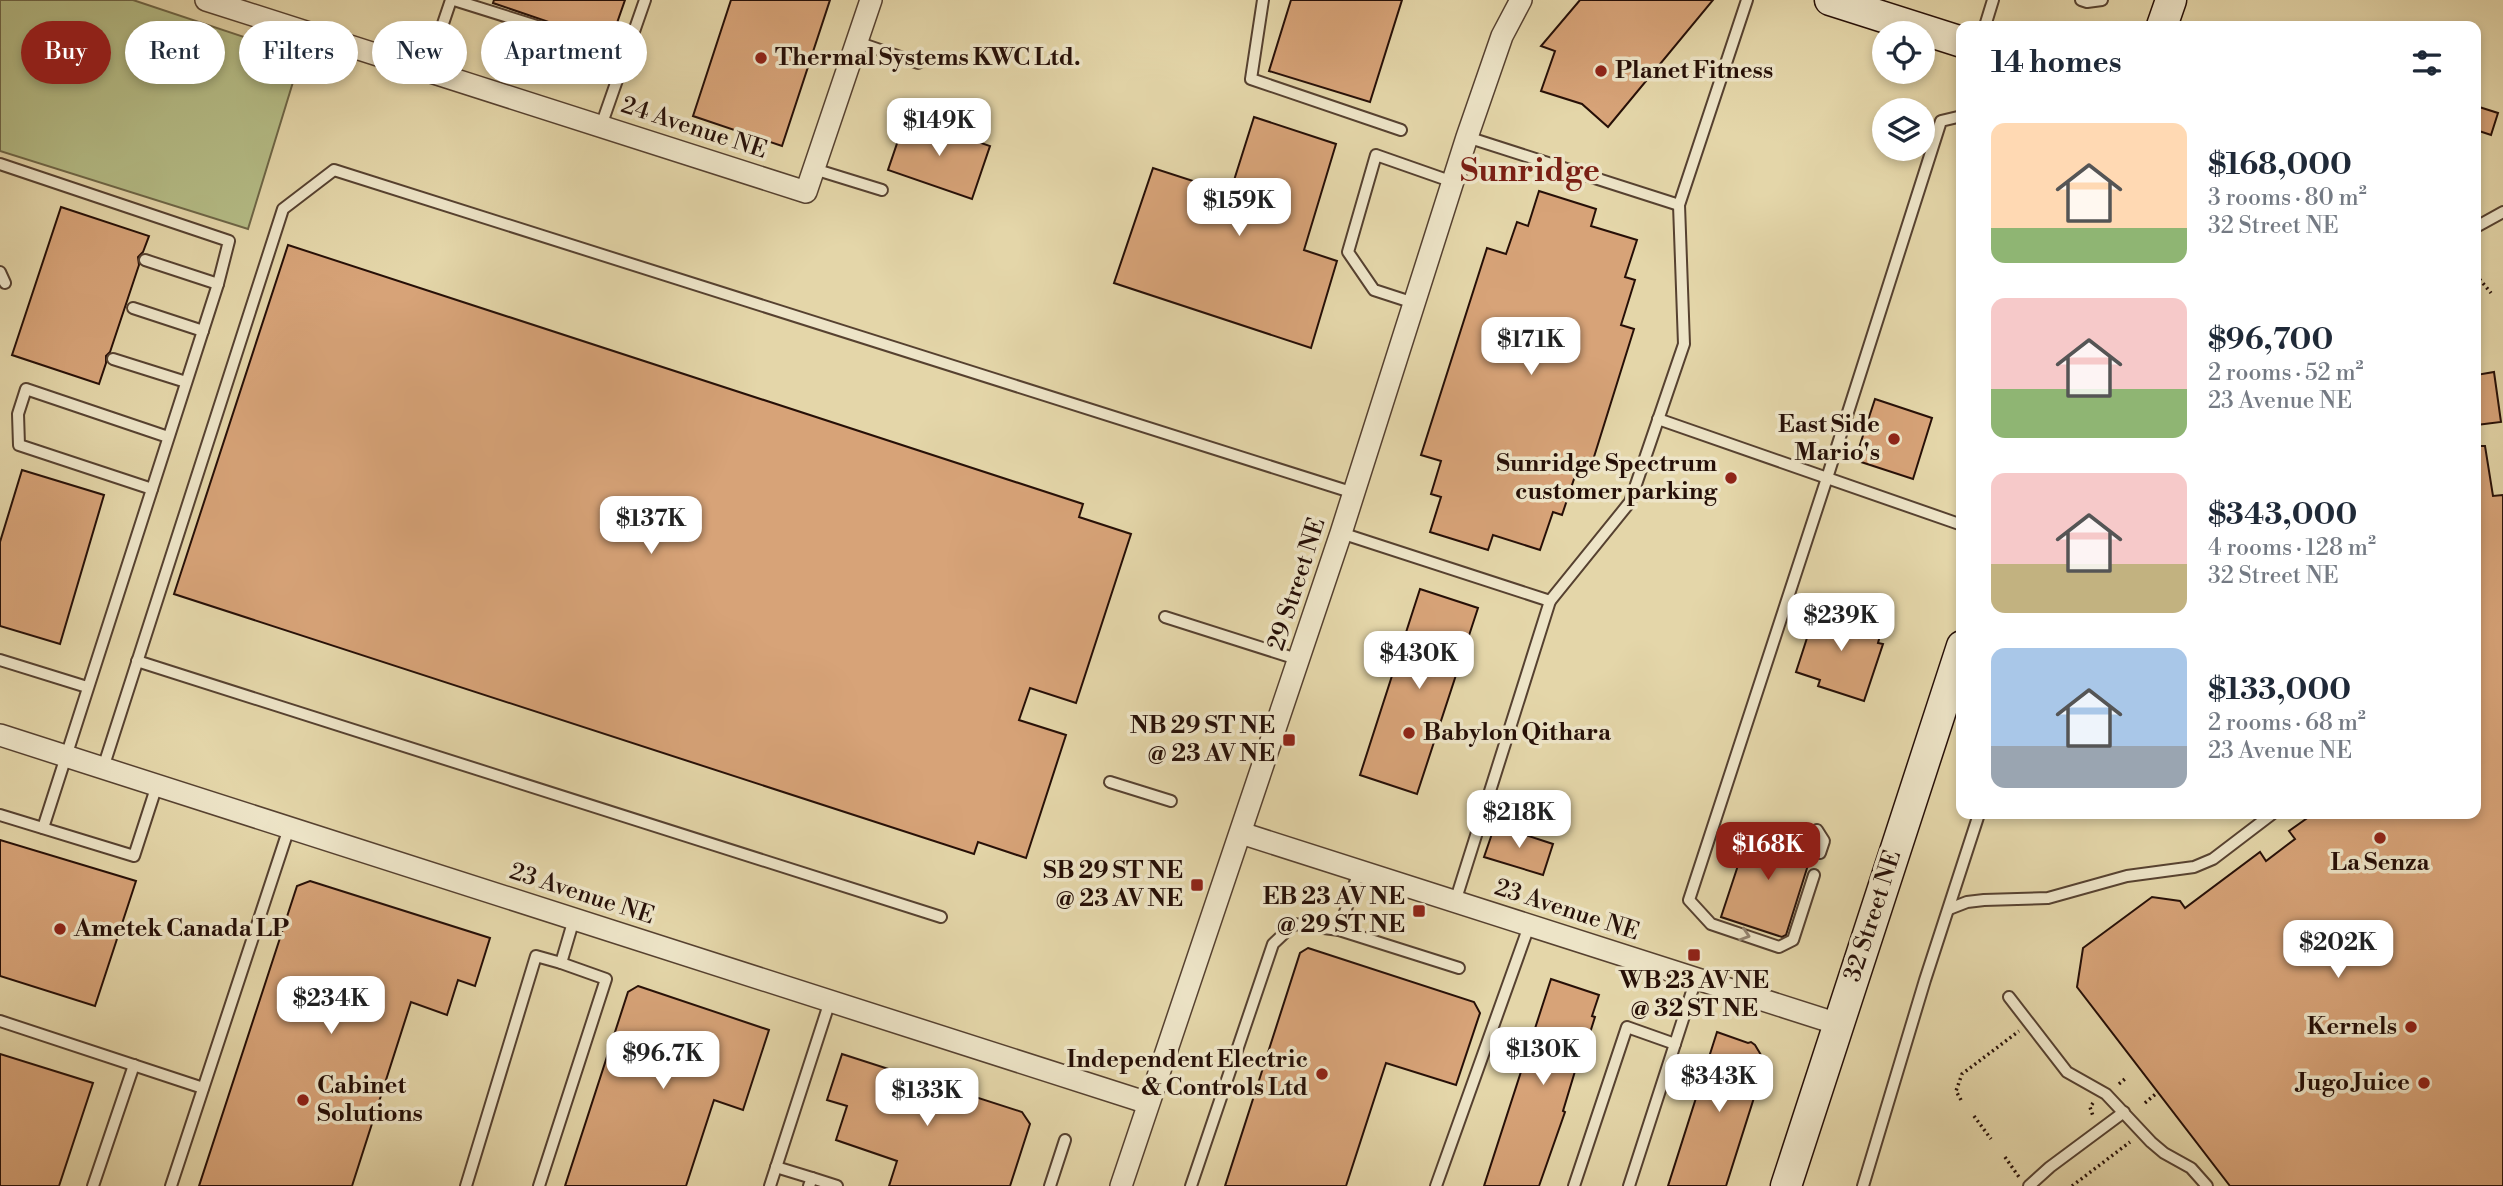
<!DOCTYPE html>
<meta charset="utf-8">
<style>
body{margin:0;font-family:"Libre Bodoni",serif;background:#f2f2f3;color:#1f2937;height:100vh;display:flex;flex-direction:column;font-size:26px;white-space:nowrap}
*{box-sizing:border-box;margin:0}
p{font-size:23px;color:#747a83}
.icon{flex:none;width:38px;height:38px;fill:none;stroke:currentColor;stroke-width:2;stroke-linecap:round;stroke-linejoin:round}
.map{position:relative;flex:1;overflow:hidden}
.details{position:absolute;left:1956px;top:21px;width:525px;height:798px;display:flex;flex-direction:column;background:#fff;border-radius:14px;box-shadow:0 4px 10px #0003}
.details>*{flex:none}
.banner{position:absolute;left:21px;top:21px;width:665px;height:63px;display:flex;gap:14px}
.controls{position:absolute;left:1872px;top:21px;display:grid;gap:14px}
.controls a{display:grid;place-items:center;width:63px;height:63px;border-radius:50%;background:#fff;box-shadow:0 4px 10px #0003;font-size:35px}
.price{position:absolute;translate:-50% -60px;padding:0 16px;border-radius:14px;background:#fff;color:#222;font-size:23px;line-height:46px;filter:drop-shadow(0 2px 4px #0008)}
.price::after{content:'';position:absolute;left:50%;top:42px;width:21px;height:16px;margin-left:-10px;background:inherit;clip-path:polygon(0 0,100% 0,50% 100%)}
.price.selected{background:#8f2418;color:#fff}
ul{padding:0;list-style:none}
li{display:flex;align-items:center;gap:21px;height:175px;padding:0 35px}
li span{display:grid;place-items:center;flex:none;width:196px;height:140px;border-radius:14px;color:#555}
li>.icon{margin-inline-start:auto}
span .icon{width:84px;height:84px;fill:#fffc;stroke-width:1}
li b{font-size:30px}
h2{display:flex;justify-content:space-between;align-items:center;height:84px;padding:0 35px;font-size:30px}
.chip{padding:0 24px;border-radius:32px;background:#fff;box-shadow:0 4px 10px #0003;font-size:24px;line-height:63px}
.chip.selected{background:#8f2418;color:#fff}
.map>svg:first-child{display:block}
</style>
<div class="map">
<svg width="2503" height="1186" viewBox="0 0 2503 1186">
<rect width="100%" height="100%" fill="#e4d6a9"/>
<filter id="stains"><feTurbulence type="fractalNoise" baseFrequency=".00286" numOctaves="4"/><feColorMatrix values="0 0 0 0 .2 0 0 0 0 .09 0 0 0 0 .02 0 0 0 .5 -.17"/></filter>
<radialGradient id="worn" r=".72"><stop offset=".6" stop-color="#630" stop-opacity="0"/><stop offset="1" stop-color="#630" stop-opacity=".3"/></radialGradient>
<!-- green -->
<path fill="#b5bd87" stroke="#6e6647" stroke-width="2" d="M0 0H133L301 56 248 229 0 151Z"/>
<!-- building -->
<g fill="#d7a378" stroke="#260f07" stroke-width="2">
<path d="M494 0H625L610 43 493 3Z"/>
<path d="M731 0H830L782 146 693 116Z"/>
<path d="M1291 0H1402L1370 102 1269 71Z"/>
<path d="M1580 0H1713L1608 127 1582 104 1541 91 1555 51 1541 46Z"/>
<path d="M2476 106 2498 113 2491 135 2476 130Z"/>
<path d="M906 117 990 146 972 199 888 170Z"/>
<path d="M1254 117 1336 144 1304 250 1337 261 1311 348 1114 283 1153 168 1230 193Z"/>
<path d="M1539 191 1596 209 1591 226 1637 240 1625 277 1635 280 1621 325 1634 329 1588 476 1576 473 1562 515 1553 512 1540 550 1493 535 1488 550 1430 532 1441 497 1431 494 1441 461 1421 455 1487 248 1506 254 1517 222 1528 226Z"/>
<path d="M61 207 149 236 143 252 138 257 139 265 110 352 106 356V363L99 384 12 355Z"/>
<path d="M288 245 1083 504 1079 517 1131 534 1076 703 1030 688 1019 720 1066 735 1026 858 978 842 974 854 174 594Z"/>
<path d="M2494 372 2501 422 2476 425V375Z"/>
<path d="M1875 399 1932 418 1913 479 1855 460Z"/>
<path d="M2476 446H2485L2493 496 2503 495V1186H2230L2077 987 2083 948 2152 897 2180 901 2185 908 2260 852 2266 861 2295 839 2289 831 2313 814H2476Z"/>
<path d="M22 470 104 495 60 644 0 626V542Z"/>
<path d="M1420 589 1478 608 1417 794 1360 775Z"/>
<path d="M1817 607 1882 628 1878 643 1883 644 1864 701 1818 686 1820 680 1796 672Z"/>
<path d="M1495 825 1553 844 1543 875 1484 857Z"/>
<path d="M1751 826 1814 846 1786 935 1782 937 1721 917Z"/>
<path d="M0 840 136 881 95 1006 0 976Z"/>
<path d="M310 881 490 938 475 986 458 980 447 1015 411 1002 352 1186H199L297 886Z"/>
<path d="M1308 948 1474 1002 1480 1013 1456 1085 1386 1063 1346 1186H1225L1300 953Z"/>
<path d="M1551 979 1599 995 1592 1016 1595 1017 1582 1058H1579L1563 1111 1565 1112 1539 1186H1484Z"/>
<path d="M638 986 769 1030 743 1110 714 1100 686 1186H565L628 992Z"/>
<path d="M1717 1032 1748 1043 1751 1042 1755 1045 1764 1060V1075L1759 1082 1726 1186H1668Z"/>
<path d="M0 1054 93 1083 59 1186H0Z"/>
<path d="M842 1054 1022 1112 1030 1124 1010 1186H889L897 1161 836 1140 847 1106 827 1100Z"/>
</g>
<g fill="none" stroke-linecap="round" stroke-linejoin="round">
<!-- lane casing -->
<g stroke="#564130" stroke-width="14">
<g id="lane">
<path d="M454 0 594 44"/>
<path d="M1263 0 1251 79 1401 130"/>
<path d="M2081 0 2087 2 2102 0"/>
<path d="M1985 26 1993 0"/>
<path d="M857 42 918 63"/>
<path d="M427 71 451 0"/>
<path d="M601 126 645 0"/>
<path d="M1467 137 1679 205 1747 0"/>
<path d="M0 164 229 241 218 284 43 828"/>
<path d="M814 169 882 190"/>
<path d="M2476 227 2503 212"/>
<path d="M145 260 218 284"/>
<path d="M0 272 5 283"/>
<path d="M1414 303 1374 290 1348 252 1376 155 1453 182"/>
<path d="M133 308 203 331"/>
<path d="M113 359 186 382"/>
<path d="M1658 419 1962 525"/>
<path d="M152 489 19 445 18 414 26 389 168 437"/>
<path d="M1341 533 1550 601 1455 902"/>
<path d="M1550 601 1630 502 1684 344 1679 205"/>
<path d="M1165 617 1300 660"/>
<path d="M0 660 87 687"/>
<path d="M137 661 941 917"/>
<path d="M103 768 283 209 334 170 1354 493"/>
<path d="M1110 782 1171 801"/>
<path d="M0 815 134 856 157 785"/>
<path d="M1817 830 1824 841 1820 853"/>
<path d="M1814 875 1793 940 1779 947 1711 924 1689 900 1827 478 1941 121 1962 116"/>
<path d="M1949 909 1967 902 1984 900 2048 898 2127 876 2194 867 2213 859 2272 814"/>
<path d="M1339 930 1459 968"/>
<path d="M2009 997 2067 1072 2106 1094 2151 1142 2164 1153 2191 1168 2207 1186"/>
<path d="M0 1021 203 1088"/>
<path d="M776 1167 812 1178 809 1186"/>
<path d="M812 1178 837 1186"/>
<path d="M93 1186 134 1065"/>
<path d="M171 1186 289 828"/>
<path d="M466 1186 536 956 561 963 574 919"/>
<path d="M539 1186 606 979 561 963"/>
<path d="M770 1186 830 1001"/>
<path d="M1050 1186 1065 1140"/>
<path d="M1191 1186 1273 944 1294 924 1339 930 1359 871"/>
<path d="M1436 1186 1529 926"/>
<path d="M1574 1186 1627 1027 1675 1044"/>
<path d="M1629 1186 1696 979"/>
<path d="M1863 1186 1925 980 1979 814"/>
<path d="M2029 1186 2050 1167 2124 1112"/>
</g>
</g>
<!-- street casing -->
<g stroke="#564130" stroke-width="24">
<g id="street">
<path d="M206 0 806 192 871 0"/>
<path d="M0 735 1148 1103"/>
<path d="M1241 833 1838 1024"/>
<path d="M1121 1186 1341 533 1467 137 1502 36 1521 0"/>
</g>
</g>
<!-- secondary casing -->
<g stroke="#260f07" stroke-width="33">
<g id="secondary">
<path d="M1830 0 1962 42"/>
<path d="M2162 26 2171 0"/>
<path d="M1786 1186 1962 646"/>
</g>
</g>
<!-- path -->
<g stroke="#260f07" stroke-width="3.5" stroke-dasharray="2 3.5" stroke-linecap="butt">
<path d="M2476 275 2491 293"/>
<path d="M2119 1084 2126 1078"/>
<path d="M1961 1100 1956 1091 1962 1074 2019 1031"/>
<path d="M2093 1103 2090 1107 2093 1116"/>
<path d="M2145 1103 2158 1092"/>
<path d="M1974 1116 1991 1139"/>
<path d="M2005 1157 2019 1177"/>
<path d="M2072 1186 2130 1142"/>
</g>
<!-- lane -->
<use href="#lane" stroke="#ede4c7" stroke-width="10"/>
<!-- street -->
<use href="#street" stroke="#ede4c7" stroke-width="21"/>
<!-- secondary -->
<use href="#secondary" stroke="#ede4c7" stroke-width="30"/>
</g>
<!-- one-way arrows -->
<defs><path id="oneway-chevron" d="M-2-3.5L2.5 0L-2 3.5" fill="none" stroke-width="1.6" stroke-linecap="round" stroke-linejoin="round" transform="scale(1.75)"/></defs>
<use stroke="#938471" href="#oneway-chevron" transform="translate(1745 935) rotate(18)"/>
<!-- markers -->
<g fill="#8f2418" stroke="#ede4c7" stroke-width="2.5">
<circle cx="761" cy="58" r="7"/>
<circle cx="1601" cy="71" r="7"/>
<circle cx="1894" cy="439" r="7"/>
<circle cx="1731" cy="478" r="7"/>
<circle cx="1409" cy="733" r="7"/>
<rect x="1282" y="733" width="14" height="14" rx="3.5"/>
<circle cx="2380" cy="838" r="7"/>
<rect x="1190" y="878" width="14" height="14" rx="3.5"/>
<rect x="1412" y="904" width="14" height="14" rx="3.5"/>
<circle cx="60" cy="929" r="7"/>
<rect x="1687" y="948" width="14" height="14" rx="3.5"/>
<circle cx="2411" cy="1027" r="7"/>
<circle cx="1322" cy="1074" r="7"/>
<circle cx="2424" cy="1083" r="7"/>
<circle cx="303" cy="1100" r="7"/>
</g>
<g text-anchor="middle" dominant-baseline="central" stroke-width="7" stroke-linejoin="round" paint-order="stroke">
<!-- poi labels -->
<g font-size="24" font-weight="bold" fill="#260f07" stroke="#ede4c7" text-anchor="end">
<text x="775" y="58" text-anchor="start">Thermal Systems KWC Ltd.</text>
<text x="1615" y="71" text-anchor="start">Planet Fitness</text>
<text x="1880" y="425">East Side<tspan x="1880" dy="28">Mario's</tspan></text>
<text x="1717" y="464">Sunridge Spectrum<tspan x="1717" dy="28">customer parking</tspan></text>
<text x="1275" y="726">NB 29 ST NE<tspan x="1275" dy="28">@ 23 AV NE</tspan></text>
<text x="1423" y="733" text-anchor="start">Babylon Qithara</text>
<text x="2380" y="863" text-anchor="middle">La Senza</text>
<text x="1183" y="871">SB 29 ST NE<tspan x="1183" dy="28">@ 23 AV NE</tspan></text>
<text x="1405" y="897">EB 23 AV NE<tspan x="1405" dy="28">@ 29 ST NE</tspan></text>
<text x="74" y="929" text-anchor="start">Ametek Canada LP</text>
<text x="1694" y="981" text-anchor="middle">WB 23 AV NE<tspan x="1694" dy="28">@ 32 ST NE</tspan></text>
<text x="2397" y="1027">Kernels</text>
<text x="1308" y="1060">Independent Electric<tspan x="1308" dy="28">&amp; Controls Ltd</tspan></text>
<text x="2410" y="1083">Jugo Juice</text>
<text x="317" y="1086" text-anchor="start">Cabinet<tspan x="317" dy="28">Solutions</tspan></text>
</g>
<!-- street labels -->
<g font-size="24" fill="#260f07" stroke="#ede4c7">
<text transform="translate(694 128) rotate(18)">24 Avenue NE</text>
<text transform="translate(1297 584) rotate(-72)">29 Street NE</text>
<text transform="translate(582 894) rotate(18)">23 Avenue NE</text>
<text transform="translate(1567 910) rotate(18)">23 Avenue NE</text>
<text transform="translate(1873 916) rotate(-72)">32 Street NE</text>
</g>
<!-- district labels -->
<g font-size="32" font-weight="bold" fill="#7a1f14" stroke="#ede4c7">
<text x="1530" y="171">Sunridge</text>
</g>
</g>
<rect width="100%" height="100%" filter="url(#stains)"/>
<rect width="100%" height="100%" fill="url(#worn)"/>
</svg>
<div class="controls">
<a><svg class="icon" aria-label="locate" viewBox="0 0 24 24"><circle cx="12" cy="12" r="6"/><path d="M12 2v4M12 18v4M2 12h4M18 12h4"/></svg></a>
<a><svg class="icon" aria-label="layers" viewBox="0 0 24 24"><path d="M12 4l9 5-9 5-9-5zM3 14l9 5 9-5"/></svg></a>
</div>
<b class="price" style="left:939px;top:158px">$149K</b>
<b class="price" style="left:1239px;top:238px">$159K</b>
<b class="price" style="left:1531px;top:377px">$171K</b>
<b class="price" style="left:651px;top:556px">$137K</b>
<b class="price" style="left:1841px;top:653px">$239K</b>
<b class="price" style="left:1419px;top:691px">$430K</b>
<b class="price" style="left:1519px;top:850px">$218K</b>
<b class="price selected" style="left:1768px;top:882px">$168K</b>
<b class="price" style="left:2338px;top:980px">$202K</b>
<b class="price" style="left:331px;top:1036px">$234K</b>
<b class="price" style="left:1543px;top:1087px">$130K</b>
<b class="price" style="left:663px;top:1091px">$96.7K</b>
<b class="price" style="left:1719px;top:1114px">$343K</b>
<b class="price" style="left:927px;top:1128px">$133K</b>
<div class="banner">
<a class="chip selected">Buy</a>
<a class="chip">Rent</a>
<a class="chip">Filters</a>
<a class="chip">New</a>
<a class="chip">Apartment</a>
</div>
<section class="details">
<h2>14 homes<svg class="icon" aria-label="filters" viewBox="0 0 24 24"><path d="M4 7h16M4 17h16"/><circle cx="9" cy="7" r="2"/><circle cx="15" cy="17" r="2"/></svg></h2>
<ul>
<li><span style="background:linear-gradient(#ffd9b3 75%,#8fb573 0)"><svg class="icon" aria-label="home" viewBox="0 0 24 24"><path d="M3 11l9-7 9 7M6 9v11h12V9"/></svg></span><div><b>$168,000</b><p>3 rooms · 80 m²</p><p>32 Street NE</p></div></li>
<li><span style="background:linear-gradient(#f6c9c9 65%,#8fb573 0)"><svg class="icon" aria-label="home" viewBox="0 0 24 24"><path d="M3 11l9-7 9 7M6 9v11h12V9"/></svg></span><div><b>$96,700</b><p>2 rooms · 52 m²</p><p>23 Avenue NE</p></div></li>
<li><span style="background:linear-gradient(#f6c9c9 65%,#c2b280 0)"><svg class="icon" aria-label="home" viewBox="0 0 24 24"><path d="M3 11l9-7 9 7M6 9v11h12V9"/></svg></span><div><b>$343,000</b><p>4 rooms · 128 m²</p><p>32 Street NE</p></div></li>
<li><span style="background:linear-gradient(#a9c7e8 70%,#9aa5b1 0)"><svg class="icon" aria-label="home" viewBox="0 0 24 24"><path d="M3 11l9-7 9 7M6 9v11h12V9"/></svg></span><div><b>$133,000</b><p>2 rooms · 68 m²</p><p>23 Avenue NE</p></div></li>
</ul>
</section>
</div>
